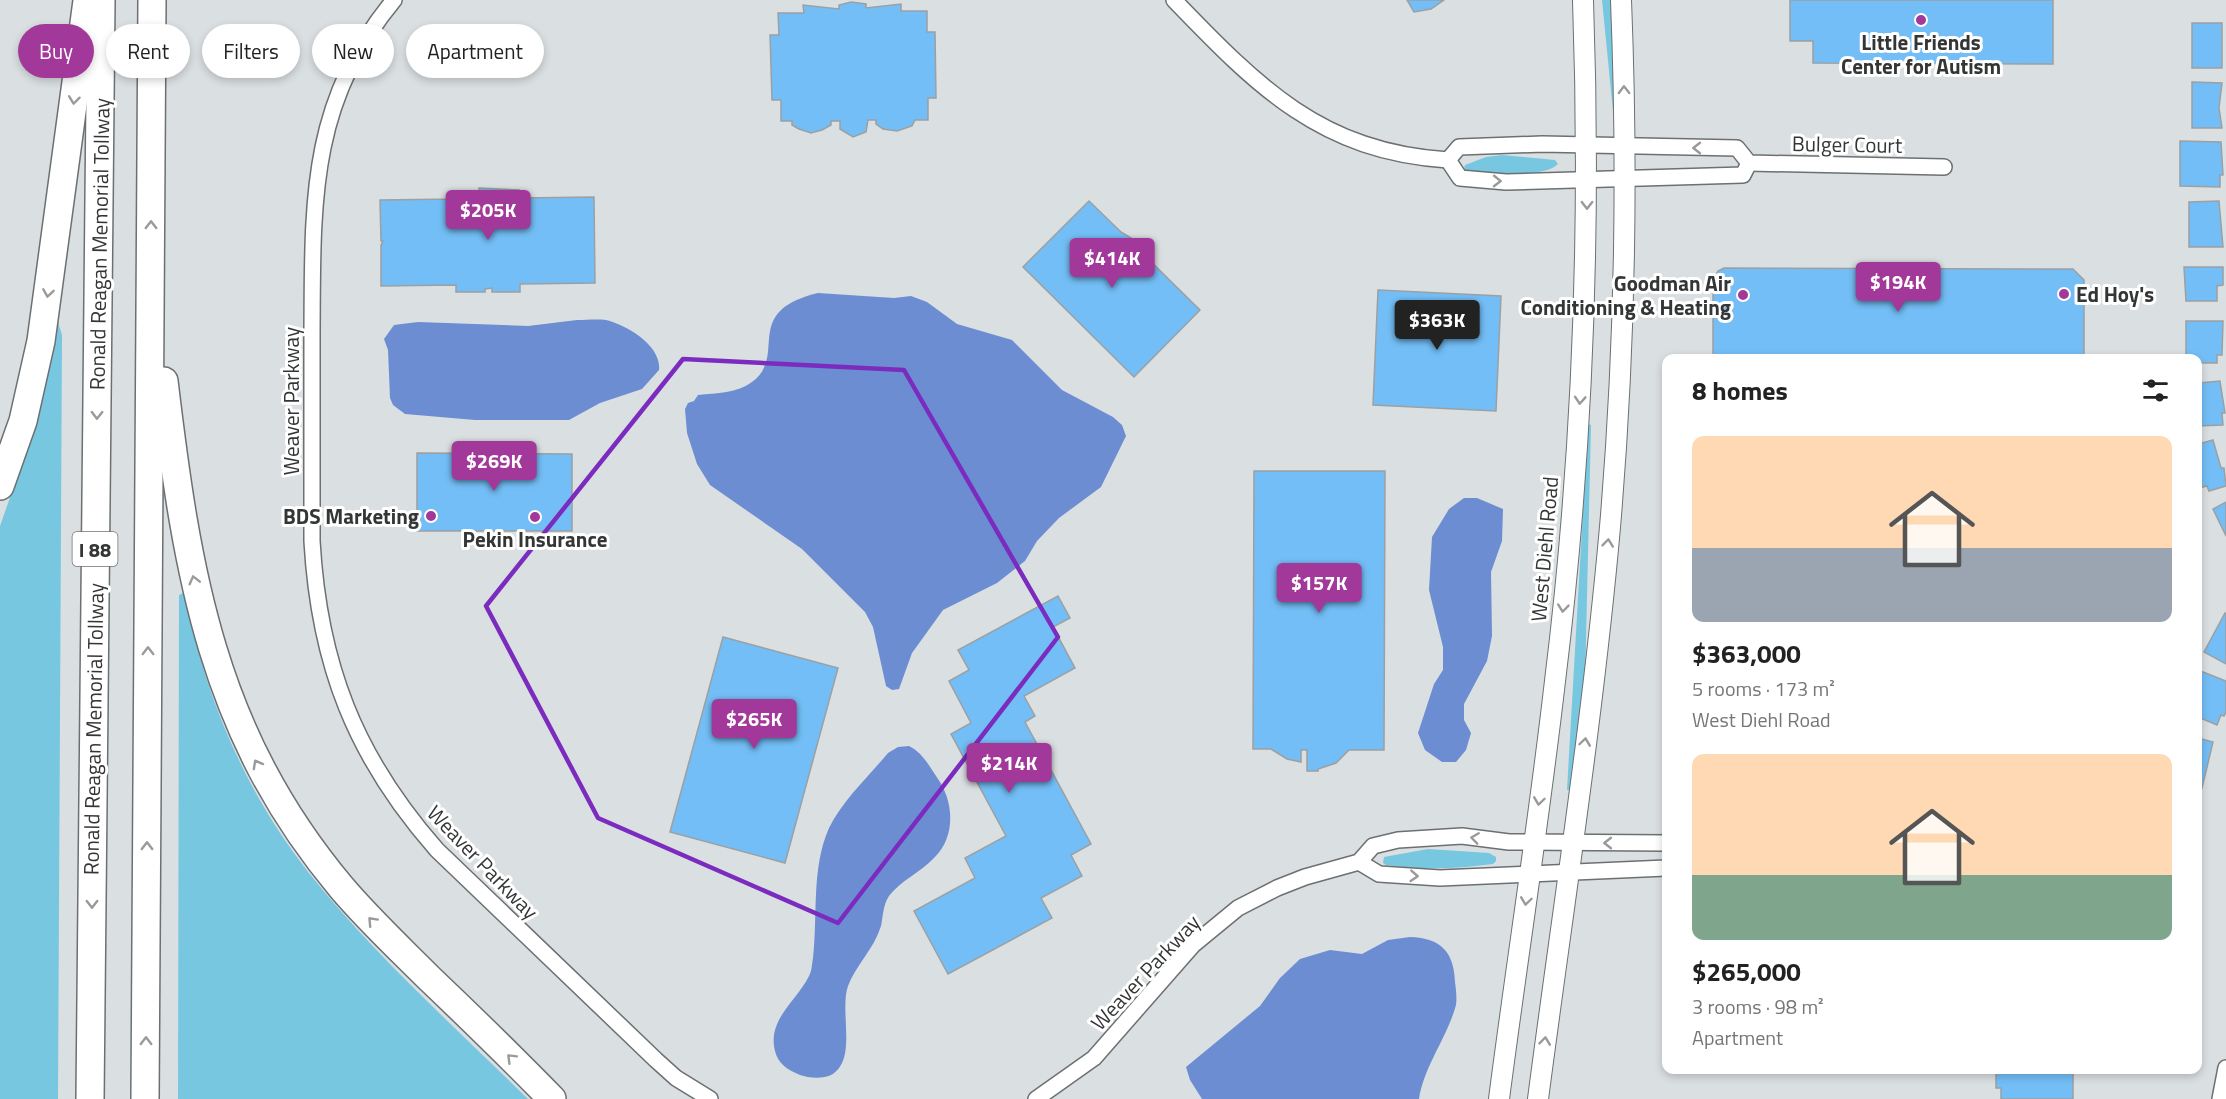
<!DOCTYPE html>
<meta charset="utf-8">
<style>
body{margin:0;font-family:"Titillium Web",sans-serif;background:#f2f2f2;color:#222;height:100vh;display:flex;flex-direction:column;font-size:22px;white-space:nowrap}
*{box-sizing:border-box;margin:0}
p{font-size:20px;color:#767676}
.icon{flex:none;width:33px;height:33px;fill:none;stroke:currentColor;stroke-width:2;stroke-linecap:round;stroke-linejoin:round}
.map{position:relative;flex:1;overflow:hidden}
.details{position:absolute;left:1662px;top:354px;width:540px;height:720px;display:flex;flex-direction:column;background:#fff;border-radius:12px;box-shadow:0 3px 9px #0003}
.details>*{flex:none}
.hud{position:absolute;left:18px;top:24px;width:570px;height:54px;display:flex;gap:12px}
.price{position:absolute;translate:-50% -51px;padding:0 14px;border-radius:6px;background:#a23899;color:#fff;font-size:20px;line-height:39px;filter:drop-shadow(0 2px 3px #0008)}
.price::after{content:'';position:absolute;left:50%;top:36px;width:18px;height:14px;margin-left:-9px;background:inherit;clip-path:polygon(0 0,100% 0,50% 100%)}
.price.current{background:#222;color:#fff}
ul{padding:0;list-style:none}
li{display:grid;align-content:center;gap:12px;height:318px;padding:0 30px}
li span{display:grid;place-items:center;height:186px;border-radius:12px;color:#555}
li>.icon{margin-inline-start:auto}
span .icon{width:108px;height:108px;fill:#fffc;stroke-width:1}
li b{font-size:26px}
h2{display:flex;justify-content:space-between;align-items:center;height:72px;padding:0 30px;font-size:26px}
.chip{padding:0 21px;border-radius:27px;background:#fff;box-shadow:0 3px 9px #0003;font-size:21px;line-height:54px}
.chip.current{background:#a23899;color:#fff}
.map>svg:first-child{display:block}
</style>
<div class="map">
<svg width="2226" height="1099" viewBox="0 0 2226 1099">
<rect width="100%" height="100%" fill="#dadfe1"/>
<!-- green -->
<g fill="#78c7e0">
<path d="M1602 0H1613L1615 111H1613Z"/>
<path d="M1502 155 1555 160 1558 164C1545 178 1490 173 1471 172L1464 169 1465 165 1486 157Z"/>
<path d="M57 319 62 335 58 1099H0V526L27 449Z"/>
<path d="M1588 424 1591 425 1585 683 1571 790H1567Z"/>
<path d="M185 592C203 693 245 792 309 873 374 955 453 1025 528 1099H178L179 595Z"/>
<path d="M1428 849 1489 853 1496 857V861L1493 864C1456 869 1423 870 1386 865L1383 863 1384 857Z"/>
</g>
<!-- water -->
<g fill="#6d8dd2">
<path d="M818 293 894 298 911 296 927 302 957 324 1012 340 1062 390 1113 417 1122 425 1126 436 1101 487 1059 518 1037 541 1025 561 997 583 943 610 912 653 899 689 892 690 886 686 873 627 865 612 802 549 710 485 697 464 687 433 685 409 688 403 694 401 698 395C717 393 737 393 752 382 789 355 740 312 818 293Z"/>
<path d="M577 320C586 320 597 319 606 320 627 325 662 346 659 370L642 389 600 403 569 420H475L405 414 393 405 390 398 388 350 384 339 394 325 418 322 528 326Z"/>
<path d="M1464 498H1477L1503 509 1502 541 1491 572 1492 636 1487 661 1464 704V720L1471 733 1466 750 1456 762H1442L1425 750 1418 733 1434 684 1443 670V647L1429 590 1432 537 1449 509Z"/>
<path d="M909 746C923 753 929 766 938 779 954 802 956 837 934 858 921 872 900 881 889 896 883 905 883 916 881 926 874 949 856 965 848 986 839 1012 858 1060 831 1075 823 1079 808 1078 800 1075 788 1070 778 1064 775 1051 767 1019 797 1001 809 976 812 971 812 963 813 958 818 915 811 869 829 828 842 801 869 776 888 753L898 747Z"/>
<path d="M1410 937C1441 938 1454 952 1455 982 1456 989 1457 998 1456 1005 1447 1038 1424 1066 1419 1099H1202L1190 1080 1186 1067 1260 1006 1280 978 1300 959 1330 950 1362 954 1388 940Z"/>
</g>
<!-- building -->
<g fill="#73bef6" stroke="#9ca0a2" stroke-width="1.5">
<path d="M1407 0H1444L1431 9 1414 12Z"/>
<path d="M1790 0H2053V64L1813 63V41H1790Z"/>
<path d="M851 2 866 4V8L901 4V11H927V32H935L936 98H928V120H915L912 126 897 131 883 129 876 124V120H868L866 132 853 137 840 129V121H831V125L822 130 811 133 799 129 792 125V121H781V100H772L770 35H779L778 13H804L803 5 839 9V5Z"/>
<rect x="2192" y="23" width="30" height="45"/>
<path d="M2192 82 2222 83 2219 108 2222 128H2192Z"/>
<path d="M2180 141 2221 142 2223 175H2220V187L2180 186Z"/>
<path d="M479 188 519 190V198L594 197 595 283 520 284V292H492V288L485 289V292H456V285L381 286V245L383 241H381L380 200 455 199V191H479Z"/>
<path d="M1089 201 1121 232 1136 241 1141 252 1200 310 1134 377 1023 267Z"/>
<path d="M2219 201 2223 247H2189V202Z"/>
<path d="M2184 267H2223V285L2217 286V301H2186Z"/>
<path d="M1724 268 2073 269 2084 280V358H1713V280L1718 271Z"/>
<path d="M1378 290 1501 296 1496 411 1373 405Z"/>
<path d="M2186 321H2223L2222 355H2217V363H2198V358H2186Z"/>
<path d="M2220 381 2225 413H2222L2223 425 2198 426V383Z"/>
<path d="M2213 440 2221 468H2224L2226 486 2209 491 2207 486 2199 488 2198 484V444Z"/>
<path d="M417 453 572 454V531H417Z"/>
<path d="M1254 471H1385L1384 750H1349L1336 763 1318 769V771H1307V750H1301V762L1287 759 1271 749H1253Z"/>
<path d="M2226 502V536L2213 509Z"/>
<path d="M1058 596 1070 618 1053 627 1075 668 1024 696 1035 716 1025 722 1091 844 1071 855 1082 876 1041 898 1052 918 948 974 914 911 975 878 965 858 1006 836 951 734 971 723 949 681 969 670 958 650Z"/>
<path d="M2225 613 2226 614V664L2204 652Z"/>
<path d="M723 637 838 668 785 863 670 832Z"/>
<path d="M2198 670 2226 681V712L2224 716 2221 715 2217 725 2198 717Z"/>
<path d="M2198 738 2213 742 2202 788 2198 786Z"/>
<path d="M1996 1070H2073V1099H2001V1088H1996Z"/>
</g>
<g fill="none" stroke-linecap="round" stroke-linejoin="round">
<!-- minor casing -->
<g stroke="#6c7072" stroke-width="18">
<g id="minor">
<path d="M394 0C308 103 313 206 312 331 312 401 312 471 312 541 319 664 355 757 437 850L656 1060 676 1078 710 1099"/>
<path d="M1174 0C1258 87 1321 152 1448 160"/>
<path d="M1448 160 1459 147 1542 144 1737 148 1749 163 1944 167"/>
<path d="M1448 160 1460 178 1506 182 1743 175 1749 163"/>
<path d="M1359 862 1379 874 1440 878 1666 868"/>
<path d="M1036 1099 1094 1058 1193 945 1238 908 1277 888 1305 877 1359 862 1373 846 1398 840 1462 836 1509 842 1666 843"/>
<path d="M2220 1099 2226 1068"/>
</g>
</g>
<!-- tertiary casing -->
<g stroke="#6c7072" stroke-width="22">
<g id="tertiary">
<path d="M1499 1099C1517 960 1539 821 1555 681 1583 455 1591 227 1583 0"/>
<path d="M1538 1099C1563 908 1593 718 1610 527 1625 352 1628 175 1621 0"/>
</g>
</g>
<!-- motorway casing -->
<g stroke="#6c7072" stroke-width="30">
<g id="motorway">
<path d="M164 381C187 574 212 733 341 887 368 919 399 948 429 978 471 1018 512 1058 552 1099"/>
<path d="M0 486 23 421 41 341 87 1"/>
<path d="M90 1099 101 0"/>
<path d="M145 1099 152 0"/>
</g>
</g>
<!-- minor -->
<use href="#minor" stroke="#fff" stroke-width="15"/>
<!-- tertiary -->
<use href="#tertiary" stroke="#fff" stroke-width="20"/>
<!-- motorway -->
<use href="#motorway" stroke="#fff" stroke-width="27"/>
</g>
<!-- one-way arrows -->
<defs><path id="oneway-chevron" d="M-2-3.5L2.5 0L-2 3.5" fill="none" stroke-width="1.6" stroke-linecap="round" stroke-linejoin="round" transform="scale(1.5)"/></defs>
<g stroke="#9a9a9a">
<use href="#oneway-chevron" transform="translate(1624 90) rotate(-91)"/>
<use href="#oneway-chevron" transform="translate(74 100) rotate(97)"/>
<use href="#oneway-chevron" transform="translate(1697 148) rotate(180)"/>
<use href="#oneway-chevron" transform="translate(1497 181) rotate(1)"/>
<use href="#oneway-chevron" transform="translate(1587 205) rotate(90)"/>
<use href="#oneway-chevron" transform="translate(151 225) rotate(-90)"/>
<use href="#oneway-chevron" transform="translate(48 293) rotate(99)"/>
<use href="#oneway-chevron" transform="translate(1580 400) rotate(94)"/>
<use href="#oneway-chevron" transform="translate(97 415) rotate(91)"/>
<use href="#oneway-chevron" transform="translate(1608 543) rotate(-84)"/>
<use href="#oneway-chevron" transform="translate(194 580) rotate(-104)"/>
<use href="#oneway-chevron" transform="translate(1563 608) rotate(96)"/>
<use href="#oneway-chevron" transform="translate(148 651) rotate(-90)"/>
<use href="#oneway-chevron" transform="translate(1585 742) rotate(-82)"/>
<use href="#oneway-chevron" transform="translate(257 764) rotate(-119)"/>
<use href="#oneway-chevron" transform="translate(1539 801) rotate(98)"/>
<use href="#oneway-chevron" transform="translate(1475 838) rotate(-172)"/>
<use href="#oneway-chevron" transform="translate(1608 843) rotate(-180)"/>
<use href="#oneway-chevron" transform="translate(147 846) rotate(-90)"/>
<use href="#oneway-chevron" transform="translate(1414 876) rotate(4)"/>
<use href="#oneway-chevron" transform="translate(1526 901) rotate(98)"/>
<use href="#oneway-chevron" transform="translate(92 904) rotate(90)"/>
<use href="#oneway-chevron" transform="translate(372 921) rotate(-133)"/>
<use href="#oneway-chevron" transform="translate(146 1041) rotate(-90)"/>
<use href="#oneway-chevron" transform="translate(1545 1041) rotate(-83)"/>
<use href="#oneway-chevron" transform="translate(511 1058) rotate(-135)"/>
</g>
<!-- marked area -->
<path fill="none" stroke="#7b2cbf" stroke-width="4.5" stroke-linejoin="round" d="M683 359 904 370 1058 637 838 923 598 818 486 606Z"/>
<!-- markers -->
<g fill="#a23899" stroke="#fff" stroke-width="2">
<circle cx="1921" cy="20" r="6"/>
<circle cx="2064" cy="294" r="6"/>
<circle cx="1743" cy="295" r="6"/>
<circle cx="431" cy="516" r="6"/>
<circle cx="535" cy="517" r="6"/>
</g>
<g text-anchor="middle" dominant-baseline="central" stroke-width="6" stroke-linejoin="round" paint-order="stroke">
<!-- shield labels -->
<rect fill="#fff" stroke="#717272" stroke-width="1.5" x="72.5" y="532" width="45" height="34" rx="4.5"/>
<g font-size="20" font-weight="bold" fill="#343636">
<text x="95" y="549">I 88</text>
</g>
<!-- poi labels -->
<g font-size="21" font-weight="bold" fill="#343636" stroke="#fff">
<text x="1921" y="42">Little Friends<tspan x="1921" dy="24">Center for Autism</tspan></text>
<text x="1731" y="283" text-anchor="end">Goodman Air<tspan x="1731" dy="24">Conditioning &amp; Heating</tspan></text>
<text x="2076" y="294" text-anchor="start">Ed Hoy's</text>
<text x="419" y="516" text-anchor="end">BDS Marketing</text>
<text x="535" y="539">Pekin Insurance</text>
</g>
<!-- street labels -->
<g font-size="21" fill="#343636" stroke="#fff">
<text transform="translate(1847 144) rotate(1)">Bulger Court</text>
<text transform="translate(99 244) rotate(-89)">Ronald Reagan Memorial Tollway</text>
<text transform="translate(291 401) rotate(-90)">Weaver Parkway</text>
<text transform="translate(1544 549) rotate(-85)">West Diehl Road</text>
<text transform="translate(93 729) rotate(-89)">Ronald Reagan Memorial Tollway</text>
<text transform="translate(483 862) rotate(46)">Weaver Parkway</text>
<text transform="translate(1145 972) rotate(-47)">Weaver Parkway</text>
</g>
</g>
</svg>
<b class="price" style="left:488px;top:241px">$205K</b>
<b class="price" style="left:1112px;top:289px">$414K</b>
<b class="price" style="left:1898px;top:313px">$194K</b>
<b class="price current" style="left:1437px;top:351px">$363K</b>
<b class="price" style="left:494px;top:492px">$269K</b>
<b class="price" style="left:1319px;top:614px">$157K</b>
<b class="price" style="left:754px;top:750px">$265K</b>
<b class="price" style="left:1009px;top:794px">$214K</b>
<div class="hud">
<a class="chip current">Buy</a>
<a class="chip">Rent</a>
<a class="chip">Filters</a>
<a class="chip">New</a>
<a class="chip">Apartment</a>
</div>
<section class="details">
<h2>8 homes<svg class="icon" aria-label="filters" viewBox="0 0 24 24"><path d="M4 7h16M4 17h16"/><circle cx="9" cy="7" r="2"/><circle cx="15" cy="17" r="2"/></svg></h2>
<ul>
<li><span style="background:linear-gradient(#ffd9b3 60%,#9aa5b1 0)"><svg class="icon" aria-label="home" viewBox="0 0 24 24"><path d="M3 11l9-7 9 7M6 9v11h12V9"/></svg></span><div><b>$363,000</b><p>5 rooms · 173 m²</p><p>West Diehl Road</p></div></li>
<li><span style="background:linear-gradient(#ffd9b3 65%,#7fa58c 0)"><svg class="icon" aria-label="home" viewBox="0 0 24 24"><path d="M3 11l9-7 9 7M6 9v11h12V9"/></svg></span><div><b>$265,000</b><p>3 rooms · 98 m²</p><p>Apartment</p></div></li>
</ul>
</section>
</div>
